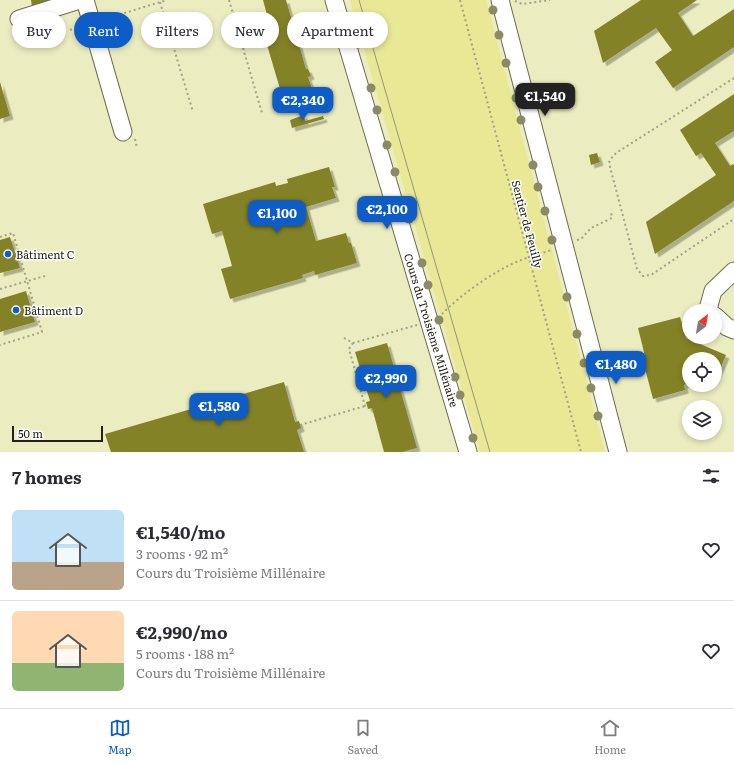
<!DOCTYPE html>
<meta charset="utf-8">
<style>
body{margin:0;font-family:Literata,serif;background:#f2f2f3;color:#2b2b33;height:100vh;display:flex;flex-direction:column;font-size:15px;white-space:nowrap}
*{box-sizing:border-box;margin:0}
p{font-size:13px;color:#7c7c81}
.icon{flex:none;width:22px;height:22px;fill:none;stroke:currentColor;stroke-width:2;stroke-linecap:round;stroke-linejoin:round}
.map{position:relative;height:452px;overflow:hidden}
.side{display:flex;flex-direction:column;background:#fff;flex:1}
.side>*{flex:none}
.guide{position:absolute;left:12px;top:12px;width:400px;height:36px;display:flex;gap:8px}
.needle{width:26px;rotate:31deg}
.fabs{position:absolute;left:682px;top:304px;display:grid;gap:8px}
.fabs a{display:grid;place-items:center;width:40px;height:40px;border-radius:50%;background:#fff;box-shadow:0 2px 6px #0003;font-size:20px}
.scale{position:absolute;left:12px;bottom:10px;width:91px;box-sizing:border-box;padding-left:4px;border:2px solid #222215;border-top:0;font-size:11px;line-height:14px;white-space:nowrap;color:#222215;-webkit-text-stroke:3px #fff;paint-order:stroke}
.price{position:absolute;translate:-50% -34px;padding:0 9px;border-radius:8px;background:#0e5dc7;color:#fff;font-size:13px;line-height:26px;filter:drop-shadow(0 1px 2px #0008)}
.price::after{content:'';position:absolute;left:50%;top:24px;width:12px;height:9px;margin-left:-6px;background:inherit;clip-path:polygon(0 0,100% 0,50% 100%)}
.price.active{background:#222;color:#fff}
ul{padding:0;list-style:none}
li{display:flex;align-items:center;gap:12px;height:100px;padding:0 12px}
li+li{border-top:1px solid #e1e1e2}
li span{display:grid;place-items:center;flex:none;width:112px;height:80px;border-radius:6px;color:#555}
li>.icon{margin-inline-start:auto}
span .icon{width:48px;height:48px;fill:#fffc;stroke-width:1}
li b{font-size:17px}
h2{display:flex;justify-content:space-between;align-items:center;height:48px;padding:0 12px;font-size:17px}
.chip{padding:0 14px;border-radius:18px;background:#fff;box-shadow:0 2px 6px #0003;font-size:14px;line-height:36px}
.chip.active{background:#0e5dc7;color:#fff}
.tabs{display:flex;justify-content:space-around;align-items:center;height:56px;border-top:1px solid #e1e1e2;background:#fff;font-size:11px;color:#7c7c81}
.tabs a{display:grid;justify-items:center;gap:2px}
.tabs .active{color:#0e5dc7}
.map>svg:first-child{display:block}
</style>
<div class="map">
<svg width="734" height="452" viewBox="0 0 734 452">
<defs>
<filter id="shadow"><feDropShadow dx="3.5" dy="3.5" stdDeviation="0" flood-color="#0004"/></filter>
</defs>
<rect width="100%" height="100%" fill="#f6f7d2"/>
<!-- built -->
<path fill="#ebecc0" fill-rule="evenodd" d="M0 0H734V452H0ZM689 311H715V337H689ZM689 359H715V385H689ZM689 407H715V433H689Z"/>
<!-- green -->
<path fill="#e8e895" d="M350 0H486L605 452H480Z"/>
<!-- building -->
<g fill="#848228" filter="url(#shadow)">
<path d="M31 0H54L32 7Z"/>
<path d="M263 0H286L306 69H308L311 76 308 77 314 95 292 102 291 97 283 99 262 28 270 26Z"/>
<path d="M641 0H697L678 13 693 36 734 9V47L673 88 655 62 672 50 656 28 603 63 594 31Z"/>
<path d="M0 82 10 116 0 119Z"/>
<path d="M734 94V131L715 143 730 166 733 164 734 165V201L655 254 646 222 716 175 701 153 696 156 680 130Z"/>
<path d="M304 115 305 121 323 116 324 119 292 128 290 120Z"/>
<path d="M597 153 600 162 591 165 589 155Z"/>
<path d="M329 167 335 187H332L336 198 306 207 316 241 346 233 349 243H351L357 263 315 275 314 271 302 275 303 278 230 299 221 269 232 266 222 231 212 234 203 204 275 182 276 186 288 183 287 179Z"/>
<path d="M10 237 20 268 0 273V240Z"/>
<path d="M26 291 35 322 0 332V299Z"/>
<path d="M680 317 686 338 726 355 715 381V359H689V383L684 385 685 390 653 399 643 361 646 360 638 328Z"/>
<path d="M387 343 417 448 402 452H384L372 408 368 409 366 402 370 401 355 352Z"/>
<path d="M284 382 295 422 299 421 301 428 297 430 304 452H111L105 434Z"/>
</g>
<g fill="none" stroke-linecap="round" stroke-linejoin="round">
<!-- minor casing -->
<g stroke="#6c6d4c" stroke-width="19">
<g id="minor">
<path d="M85 0 123 132"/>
<path d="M334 0 468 452"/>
<path d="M500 0 618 452"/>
<path d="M19 19 80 0"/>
<path d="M710 311 708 309 713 291 734 271"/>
<path d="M715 316 727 327 734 330"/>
</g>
</g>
<!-- path -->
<g stroke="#a1a287" stroke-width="2" stroke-dasharray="2 3" stroke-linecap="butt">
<path d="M229 0 262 113"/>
<path d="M460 0 581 452"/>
<path d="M515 1 522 4 550 0"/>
<path d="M160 2 193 112"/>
<path d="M105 19 167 0"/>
<path d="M70 30 77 27"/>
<path d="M734 78 616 153 610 160 609 163 637 269 643 276 651 275 734 219"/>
<path d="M135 139 137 148"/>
<path d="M0 237 13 233 42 332 0 345"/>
<path d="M577 240 581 239 591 228 612 218 611 211"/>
<path d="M0 289 45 276"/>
<path d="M442 314C461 294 496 270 521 260 531 256 541 254 551 250"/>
<path d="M344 338 353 343 417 325"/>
<path d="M353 343 349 349 365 406 367 405"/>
<path d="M300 425 365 406"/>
</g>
<!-- minor -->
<use href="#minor" stroke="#fff" stroke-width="17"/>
<!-- tram -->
<path stroke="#96967c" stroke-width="1" d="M359 0 490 452"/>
</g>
<!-- trees -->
<g fill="#8a8a65">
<circle cx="493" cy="10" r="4.5"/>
<circle cx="353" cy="27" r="4.5"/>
<circle cx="499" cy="35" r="4.5"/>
<circle cx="358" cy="44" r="4.5"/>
<circle cx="506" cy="63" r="4.5"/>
<circle cx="371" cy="88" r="4.5"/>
<circle cx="516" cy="98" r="4.5"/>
<circle cx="377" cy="110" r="4.5"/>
<circle cx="521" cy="120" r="4.5"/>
<circle cx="387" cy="145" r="4.5"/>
<circle cx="533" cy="165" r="4.5"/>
<circle cx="395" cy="172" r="4.5"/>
<circle cx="538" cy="187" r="4.5"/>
<circle cx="404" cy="202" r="4.5"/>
<circle cx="545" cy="211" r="4.5"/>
<circle cx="409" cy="219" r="4.5"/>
<circle cx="552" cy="240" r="4.5"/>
<circle cx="422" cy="263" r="4.5"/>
<circle cx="428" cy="285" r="4.5"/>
<circle cx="567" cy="297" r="4.5"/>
<circle cx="439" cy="320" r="4.5"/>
<circle cx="577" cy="334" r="4.5"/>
<circle cx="584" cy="363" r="4.5"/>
<circle cx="455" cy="377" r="4.5"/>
<circle cx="591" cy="388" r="4.5"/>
<circle cx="460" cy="395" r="4.5"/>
<circle cx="598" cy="416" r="4.5"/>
<circle cx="473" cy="438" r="4.5"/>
</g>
<!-- markers -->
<g fill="#0e5dc7" stroke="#fff" stroke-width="1.5">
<circle cx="8" cy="254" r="4"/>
<circle cx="16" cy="310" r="4"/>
</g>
<g text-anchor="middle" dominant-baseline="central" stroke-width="3" stroke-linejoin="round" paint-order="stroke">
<!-- street labels -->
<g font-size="11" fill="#222215" stroke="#fff">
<text transform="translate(528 224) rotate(75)">Sentier de Feuilly</text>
<text transform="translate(432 330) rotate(73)">Cours du Troisième Millénaire</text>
</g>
<!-- poi labels -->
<g font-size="11" fill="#222215" stroke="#fff" text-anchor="start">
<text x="16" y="254">Bâtiment C</text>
<text x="24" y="310">Bâtiment D</text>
</g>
</g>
</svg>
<div class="fabs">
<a><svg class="needle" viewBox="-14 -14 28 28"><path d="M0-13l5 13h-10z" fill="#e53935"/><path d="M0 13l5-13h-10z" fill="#7c7c81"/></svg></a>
<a><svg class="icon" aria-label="locate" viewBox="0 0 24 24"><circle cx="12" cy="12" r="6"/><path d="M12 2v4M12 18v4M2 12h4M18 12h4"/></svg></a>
<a><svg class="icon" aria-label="layers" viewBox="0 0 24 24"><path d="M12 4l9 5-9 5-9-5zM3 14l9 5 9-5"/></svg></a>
</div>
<div class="scale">50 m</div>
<b class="price active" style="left:545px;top:117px">€1,540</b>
<b class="price" style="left:303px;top:121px">€2,340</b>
<b class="price" style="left:387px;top:230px">€2,100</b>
<b class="price" style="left:277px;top:234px">€1,100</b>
<b class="price" style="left:616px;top:385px">€1,480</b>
<b class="price" style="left:386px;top:399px">€2,990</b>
<b class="price" style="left:219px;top:427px">€1,580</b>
<div class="guide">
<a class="chip">Buy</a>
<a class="chip active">Rent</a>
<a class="chip">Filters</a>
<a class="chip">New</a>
<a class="chip">Apartment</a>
</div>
</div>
<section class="side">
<h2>7 homes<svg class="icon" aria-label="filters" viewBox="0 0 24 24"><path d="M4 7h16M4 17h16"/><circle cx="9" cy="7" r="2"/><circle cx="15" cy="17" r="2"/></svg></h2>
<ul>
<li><span style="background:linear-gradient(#bfe0f5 65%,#b9a48a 0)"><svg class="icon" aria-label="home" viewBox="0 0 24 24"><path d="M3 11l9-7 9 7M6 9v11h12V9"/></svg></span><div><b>€1,540/mo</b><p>3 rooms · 92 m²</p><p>Cours du Troisième Millénaire</p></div><svg class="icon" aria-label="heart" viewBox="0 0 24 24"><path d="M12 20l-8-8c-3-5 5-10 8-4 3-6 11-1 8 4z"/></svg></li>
<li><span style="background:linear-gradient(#ffd9b3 65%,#8fb573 0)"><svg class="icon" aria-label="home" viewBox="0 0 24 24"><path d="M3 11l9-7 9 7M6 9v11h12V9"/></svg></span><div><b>€2,990/mo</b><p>5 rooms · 188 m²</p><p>Cours du Troisième Millénaire</p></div><svg class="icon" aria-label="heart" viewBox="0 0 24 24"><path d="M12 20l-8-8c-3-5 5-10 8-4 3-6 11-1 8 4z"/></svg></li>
</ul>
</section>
<nav class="tabs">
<a class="active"><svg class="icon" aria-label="map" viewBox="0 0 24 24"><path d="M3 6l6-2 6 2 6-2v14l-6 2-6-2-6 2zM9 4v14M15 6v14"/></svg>Map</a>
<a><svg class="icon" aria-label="saved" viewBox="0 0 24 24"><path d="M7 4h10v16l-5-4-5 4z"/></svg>Saved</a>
<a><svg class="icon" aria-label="home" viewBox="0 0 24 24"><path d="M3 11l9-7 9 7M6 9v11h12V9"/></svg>Home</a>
</nav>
